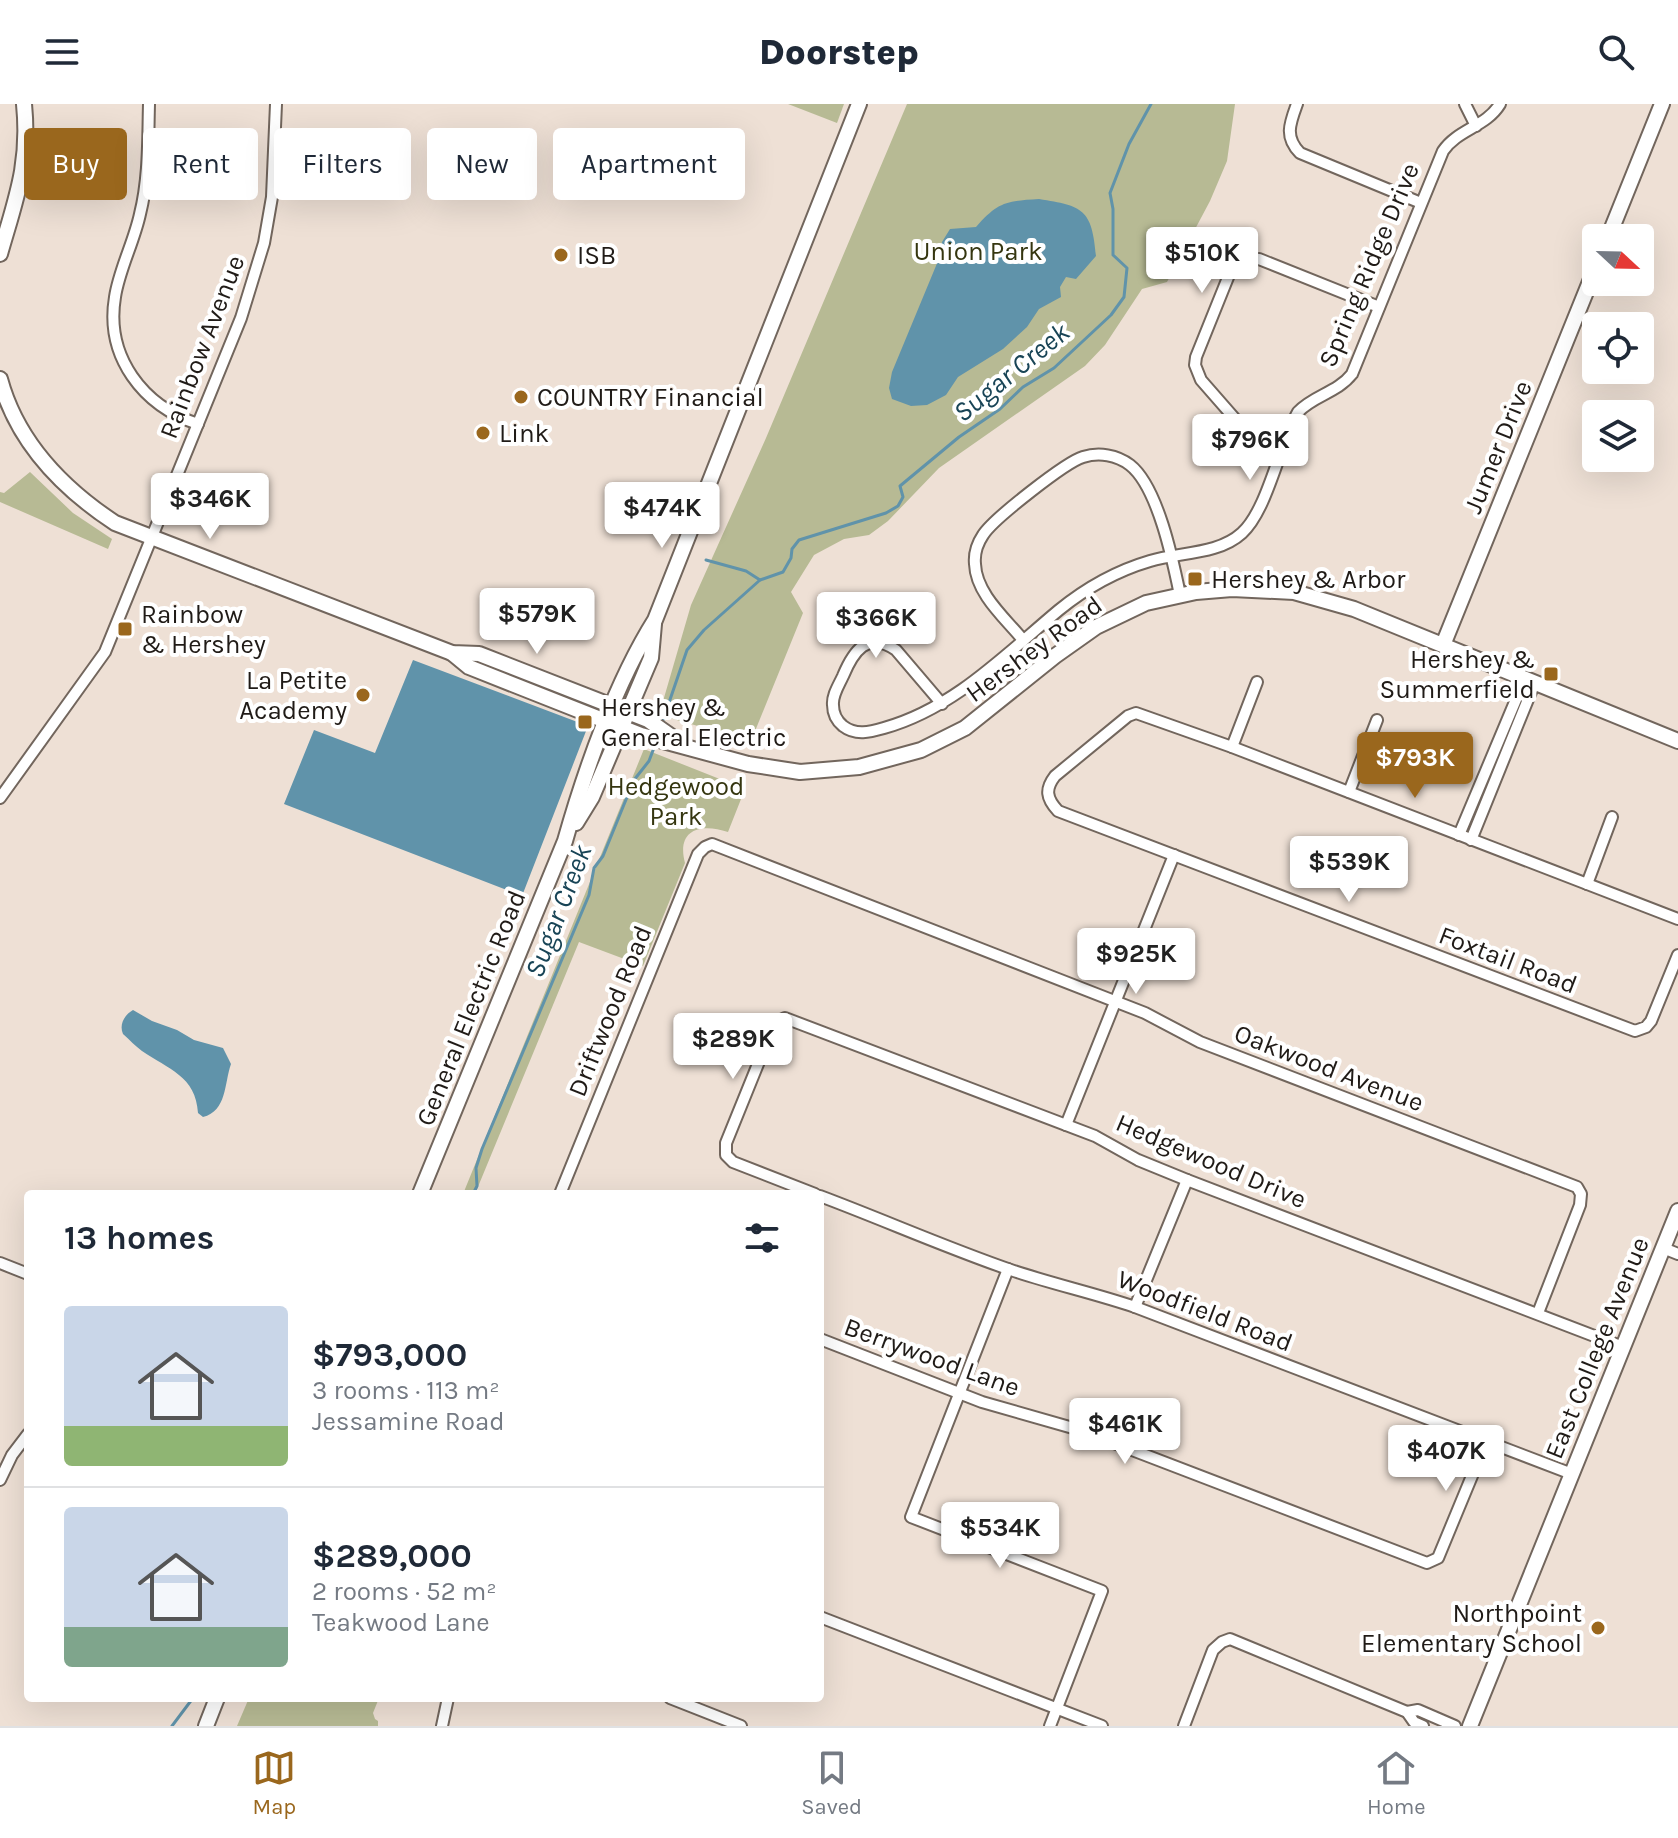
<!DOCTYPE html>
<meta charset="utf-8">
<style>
body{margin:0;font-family:Karla,sans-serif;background:#f6f6f7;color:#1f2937;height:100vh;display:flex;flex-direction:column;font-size:30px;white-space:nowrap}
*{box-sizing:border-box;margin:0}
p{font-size:26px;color:#747a83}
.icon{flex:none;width:44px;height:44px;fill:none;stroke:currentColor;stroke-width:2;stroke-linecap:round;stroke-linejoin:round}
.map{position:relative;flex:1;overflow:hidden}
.drawer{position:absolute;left:24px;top:1086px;width:800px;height:512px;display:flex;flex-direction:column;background:#fff;border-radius:8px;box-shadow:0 8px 32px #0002}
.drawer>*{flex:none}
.banner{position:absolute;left:24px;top:24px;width:800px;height:72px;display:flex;gap:16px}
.needle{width:52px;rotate:112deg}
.fabs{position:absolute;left:1582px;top:120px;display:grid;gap:16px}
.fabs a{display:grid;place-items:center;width:72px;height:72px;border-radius:8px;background:#fff;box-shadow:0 8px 32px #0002;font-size:40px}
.price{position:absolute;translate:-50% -68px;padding:0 18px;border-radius:8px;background:#fff;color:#222;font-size:26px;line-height:52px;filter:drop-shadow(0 2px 4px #0008)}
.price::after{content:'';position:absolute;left:50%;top:48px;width:24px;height:18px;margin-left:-12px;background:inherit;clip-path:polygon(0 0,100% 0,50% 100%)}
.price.on{background:#9a671d;color:#fff}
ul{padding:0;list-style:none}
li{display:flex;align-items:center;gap:24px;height:200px;padding:0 40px}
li+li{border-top:2px solid #e0e1e3}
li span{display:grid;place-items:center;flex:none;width:224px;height:160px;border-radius:8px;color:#555}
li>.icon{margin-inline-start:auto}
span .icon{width:96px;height:96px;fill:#fffc;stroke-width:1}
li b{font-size:34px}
h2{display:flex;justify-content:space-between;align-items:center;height:96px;padding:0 40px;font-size:34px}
.pill{padding:0 28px;border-radius:8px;background:#fff;box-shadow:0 8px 32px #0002;font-size:28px;line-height:72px}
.pill.on{background:#9a671d;color:#fff}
header{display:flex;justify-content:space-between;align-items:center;height:104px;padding:0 40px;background:#fff;font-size:36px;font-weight:800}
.menu{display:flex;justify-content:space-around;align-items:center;height:112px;border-top:2px solid #e0e1e3;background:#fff;font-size:22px;color:#747a83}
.menu a{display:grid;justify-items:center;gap:4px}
.menu .on{color:#9a671d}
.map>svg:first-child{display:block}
</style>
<header><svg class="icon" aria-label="menu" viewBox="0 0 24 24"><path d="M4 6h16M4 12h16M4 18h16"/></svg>Doorstep<svg class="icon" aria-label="search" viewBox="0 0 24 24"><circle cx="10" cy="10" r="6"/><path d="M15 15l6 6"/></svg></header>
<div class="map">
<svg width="1678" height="1622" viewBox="0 0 1678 1622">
<rect width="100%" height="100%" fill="#eee0d5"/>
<!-- green -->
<g fill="#b7ba94">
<path d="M788 0H844L837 19Z"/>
<path d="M907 0H1235L1227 57 1210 97 1167 178 1142 185 1105 241 1085 262 939 364 888 417 869 431 844 435 814 451 791 488 803 509 751 637 659 611 691 501 766 334Z"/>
<path d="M30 368 73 409 112 435 108 445 0 398V388L4 389Z"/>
<path d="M644 645 745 685 728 728C701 719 676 725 685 759L643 862 579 838 475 1090H463Z"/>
<path d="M249 1594H379L373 1609 375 1615 378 1617V1622H237Z"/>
</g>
<!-- water -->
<g fill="#6093aa">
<path d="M1039 95C1083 102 1092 105 1096 152L1076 175 1066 173 1060 183 1061 193 1039 205 1027 223 1003 245 958 273 946 291 927 301 911 302 892 295 889 284 892 268 938 157 942 138 950 125 976 123C998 98 1006 97 1039 95Z"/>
<path d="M413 556 588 622 522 792 284 700 314 626 375 649Z"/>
<path d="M133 906 152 917 177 926 194 936 223 944 231 960C224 980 227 1007 203 1013L198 1009C196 972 168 965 142 947 135 942 130 936 123 930 119 921 124 911 133 906Z"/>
</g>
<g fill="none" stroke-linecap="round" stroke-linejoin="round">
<!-- stream -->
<g stroke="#6093aa" stroke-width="3">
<path d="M706 456 746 467 760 476"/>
<path d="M662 619 687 546 704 526 760 476 783 468 791 454 792 445 799 436 886 409 898 402 903 393 900 382 959 333 1000 305 1023 283 1054 264 1111 211 1124 193 1127 164 1113 151V105L1110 89 1129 40 1151 0"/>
<path d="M473 1090 477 1082 476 1064 482 1045 589 791 594 764 603 752 634 676 649 657 655 641"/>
<path d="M172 1622 193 1594"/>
</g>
<!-- street casing -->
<g stroke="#72665d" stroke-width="14">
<g id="street">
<path d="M149 0C148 37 149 74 140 110 134 138 119 166 115 193 105 253 143 302 198 320"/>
<path d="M1297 0C1290 19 1284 33 1300 49L1421 99"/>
<path d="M1465 0 1476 22"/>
<path d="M1279 353 1257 340 1201 276 1195 261 1196 253 1231 166 1244 156 1259 155 1379 203"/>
<path d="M1023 536C1006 515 976 490 975 460 974 450 977 440 983 431 993 415 1066 358 1083 353 1099 348 1117 351 1130 361 1158 383 1173 457 1180 491"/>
<path d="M942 600 896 546C867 526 853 548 843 572 839 581 832 591 833 601 833 609 837 617 843 622 856 632 870 628 884 624 953 605 1005 551 1059 506 1086 484 1116 467 1150 457 1179 448 1218 451 1242 429 1268 405 1279 341 1298 308 1314 291 1337 289 1352 270L1443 47C1458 25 1486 23 1500 0"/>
<path d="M1232 643 1257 578"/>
<path d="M1349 688 1377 616"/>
<path d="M0 694 105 548 241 214 264 139 272 93 276 0"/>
<path d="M1459 731 1525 574"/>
<path d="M1471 736 1535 578"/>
<path d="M1587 780 1612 713"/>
<path d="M1678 815 1232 643 1136 609 1128 612 1055 672C1045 685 1046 694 1058 707L1635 927 1646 923 1651 917 1678 851"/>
<path d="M1066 1021 1174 751"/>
<path d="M560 1090 698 750 705 743 712 740 1145 909 1200 938 1577 1083 1581 1090 1580 1101 1538 1209"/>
<path d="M815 1090 733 1058 726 1051V1039L773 923 779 917 785 914 1095 1032 1138 1056 1187 1076 1623 1243"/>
<path d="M820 1092C884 1116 947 1144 1011 1166 1052 1180 1094 1189 1135 1203L1572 1370"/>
<path d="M1663 1144 1678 1150"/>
<path d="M0 1159 28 1170"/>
<path d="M1008 1165 911 1413 1102 1487 1050 1622"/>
<path d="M1135 1203 1187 1076"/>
<path d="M820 1235 982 1298 1080 1326 1427 1459 1438 1454 1486 1338"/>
<path d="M0 1376 12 1351 28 1330"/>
<path d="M820 1513 1102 1622"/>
<path d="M670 1594 741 1622"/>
<path d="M1407 1608 1418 1606 1455 1622"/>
<path d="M442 1622 448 1594"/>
<path d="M1184 1622 1213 1546 1222 1538 1230 1535 1407 1608 1414 1618 1423 1622"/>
</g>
</g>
<!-- secondary casing -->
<g stroke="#72665d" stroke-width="18">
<g id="secondary">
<path d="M1608 134 1662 0"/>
<path d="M0 150C16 94 30 60 24 0"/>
<path d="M0 275C17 338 62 384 115 419L452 549 479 550 648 616 675 635"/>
<path d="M1443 541 1596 163"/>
<path d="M452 549 469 563 641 631 748 660 800 668 859 663 921 646 965 624 1055 552 1096 523 1146 499 1196 488 1232 485 1294 488 1354 505 1678 637"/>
<path d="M576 719 592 693 651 554 654 520"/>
<path d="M420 1090 565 737C585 666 616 578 655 516L859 0"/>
<path d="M206 1622 217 1594"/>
<path d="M1470 1622 1678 1107"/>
</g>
</g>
<!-- street -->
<use href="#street" stroke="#fff" stroke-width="10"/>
<!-- secondary -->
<use href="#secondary" stroke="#fff" stroke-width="14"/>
</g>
<!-- markers -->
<g fill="#9a671d" stroke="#fff" stroke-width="3">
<circle cx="561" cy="151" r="8"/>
<circle cx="521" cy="293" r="8"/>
<circle cx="483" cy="329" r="8"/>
<rect x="1187" y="467" width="16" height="16" rx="4"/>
<rect x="117" y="517" width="16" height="16" rx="4"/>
<rect x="1543" y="562" width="16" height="16" rx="4"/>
<circle cx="363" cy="591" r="8"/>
<rect x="577" y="610" width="16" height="16" rx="4"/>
<circle cx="1598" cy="1524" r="8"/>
</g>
<g text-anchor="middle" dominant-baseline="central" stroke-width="8" stroke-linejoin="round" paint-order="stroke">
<!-- park labels -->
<g font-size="26" fill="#353610" stroke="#fff">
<text x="978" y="147">Union Park</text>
<text x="676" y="682">Hedgewood<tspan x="676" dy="30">Park</tspan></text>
</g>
<!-- poi labels -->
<g font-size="26" fill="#201b17" stroke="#fff" text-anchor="start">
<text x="577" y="151">ISB</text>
<text x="537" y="293">COUNTRY Financial</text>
<text x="499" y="329">Link</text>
<text x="1211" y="475">Hershey &amp; Arbor</text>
<text x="141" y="510">Rainbow<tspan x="141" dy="30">&amp; Hershey</tspan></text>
<text x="1535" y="555" text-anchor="end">Hershey &amp;<tspan x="1535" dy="30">Summerfield</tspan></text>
<text x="347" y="576" text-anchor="end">La Petite<tspan x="347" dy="30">Academy</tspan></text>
<text x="601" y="603">Hershey &amp;<tspan x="601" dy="30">General Electric</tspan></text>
<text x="1582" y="1509" text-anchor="end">Northpoint<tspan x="1582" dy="30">Elementary School</tspan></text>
</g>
<!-- street labels -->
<g font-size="26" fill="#201b17" stroke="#fff">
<text transform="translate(1369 161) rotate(-67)">Spring Ridge Drive</text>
<text transform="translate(202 243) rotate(-69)">Rainbow Avenue</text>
<text transform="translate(1498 343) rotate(-68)">Jumer Drive</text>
<text transform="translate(1034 545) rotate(-36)">Hershey Road</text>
<text transform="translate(1508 856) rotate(21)">Foxtail Road</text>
<text transform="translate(471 904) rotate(-68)">General Electric Road</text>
<text transform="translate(610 907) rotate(-68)">Driftwood Road</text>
<text transform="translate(1329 964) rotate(21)">Oakwood Avenue</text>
<text transform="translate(1211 1057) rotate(23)">Hedgewood Drive</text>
<text transform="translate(1205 1207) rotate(21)">Woodfield Road</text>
<text transform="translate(1597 1244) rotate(-68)">East College Avenue</text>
<text transform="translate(932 1253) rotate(20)">Berrywood Lane</text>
</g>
<!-- water labels -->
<g font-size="28" font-style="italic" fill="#184456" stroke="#fff">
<text transform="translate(1011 268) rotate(-39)">Sugar Creek</text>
<text transform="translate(558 807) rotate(-69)">Sugar Creek</text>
</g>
</g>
</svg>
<div class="fabs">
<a><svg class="needle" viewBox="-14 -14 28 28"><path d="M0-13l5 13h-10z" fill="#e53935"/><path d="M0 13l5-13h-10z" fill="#747a83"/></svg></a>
<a><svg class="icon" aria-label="locate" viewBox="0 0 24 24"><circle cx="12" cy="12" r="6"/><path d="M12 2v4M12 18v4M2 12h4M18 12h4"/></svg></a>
<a><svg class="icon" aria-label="layers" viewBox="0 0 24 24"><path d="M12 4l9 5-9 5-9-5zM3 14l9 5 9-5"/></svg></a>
</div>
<b class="price" style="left:1202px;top:191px">$510K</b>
<b class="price" style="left:1250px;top:378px">$796K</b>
<b class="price" style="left:210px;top:437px">$346K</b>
<b class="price" style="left:662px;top:446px">$474K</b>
<b class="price" style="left:537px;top:552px">$579K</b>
<b class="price" style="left:876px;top:556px">$366K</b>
<b class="price on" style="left:1415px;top:696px">$793K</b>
<b class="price" style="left:1349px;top:800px">$539K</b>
<b class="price" style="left:1136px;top:892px">$925K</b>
<b class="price" style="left:733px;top:977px">$289K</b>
<b class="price" style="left:1125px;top:1362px">$461K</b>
<b class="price" style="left:1446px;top:1389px">$407K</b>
<b class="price" style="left:1000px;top:1466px">$534K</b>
<div class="banner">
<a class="pill on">Buy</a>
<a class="pill">Rent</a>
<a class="pill">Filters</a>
<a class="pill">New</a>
<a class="pill">Apartment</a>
</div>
<section class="drawer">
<h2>13 homes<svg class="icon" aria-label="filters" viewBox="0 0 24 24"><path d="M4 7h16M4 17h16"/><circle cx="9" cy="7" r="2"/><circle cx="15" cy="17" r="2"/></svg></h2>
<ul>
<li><span style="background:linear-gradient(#c9d6e8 75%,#8fb573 0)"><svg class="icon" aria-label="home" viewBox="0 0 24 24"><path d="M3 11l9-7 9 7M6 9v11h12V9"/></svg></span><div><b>$793,000</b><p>3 rooms · 113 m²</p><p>Jessamine Road</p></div></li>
<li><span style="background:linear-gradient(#c9d6e8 75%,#7fa58c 0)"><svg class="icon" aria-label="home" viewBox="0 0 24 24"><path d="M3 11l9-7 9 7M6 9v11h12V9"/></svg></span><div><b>$289,000</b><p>2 rooms · 52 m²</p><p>Teakwood Lane</p></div></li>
</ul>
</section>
</div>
<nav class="menu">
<a class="on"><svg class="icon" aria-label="map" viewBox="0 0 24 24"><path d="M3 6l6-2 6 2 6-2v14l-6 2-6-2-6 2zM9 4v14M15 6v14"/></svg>Map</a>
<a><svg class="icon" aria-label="saved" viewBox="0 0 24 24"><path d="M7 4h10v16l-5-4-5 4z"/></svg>Saved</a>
<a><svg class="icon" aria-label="home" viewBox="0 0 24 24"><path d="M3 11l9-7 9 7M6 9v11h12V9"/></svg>Home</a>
</nav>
